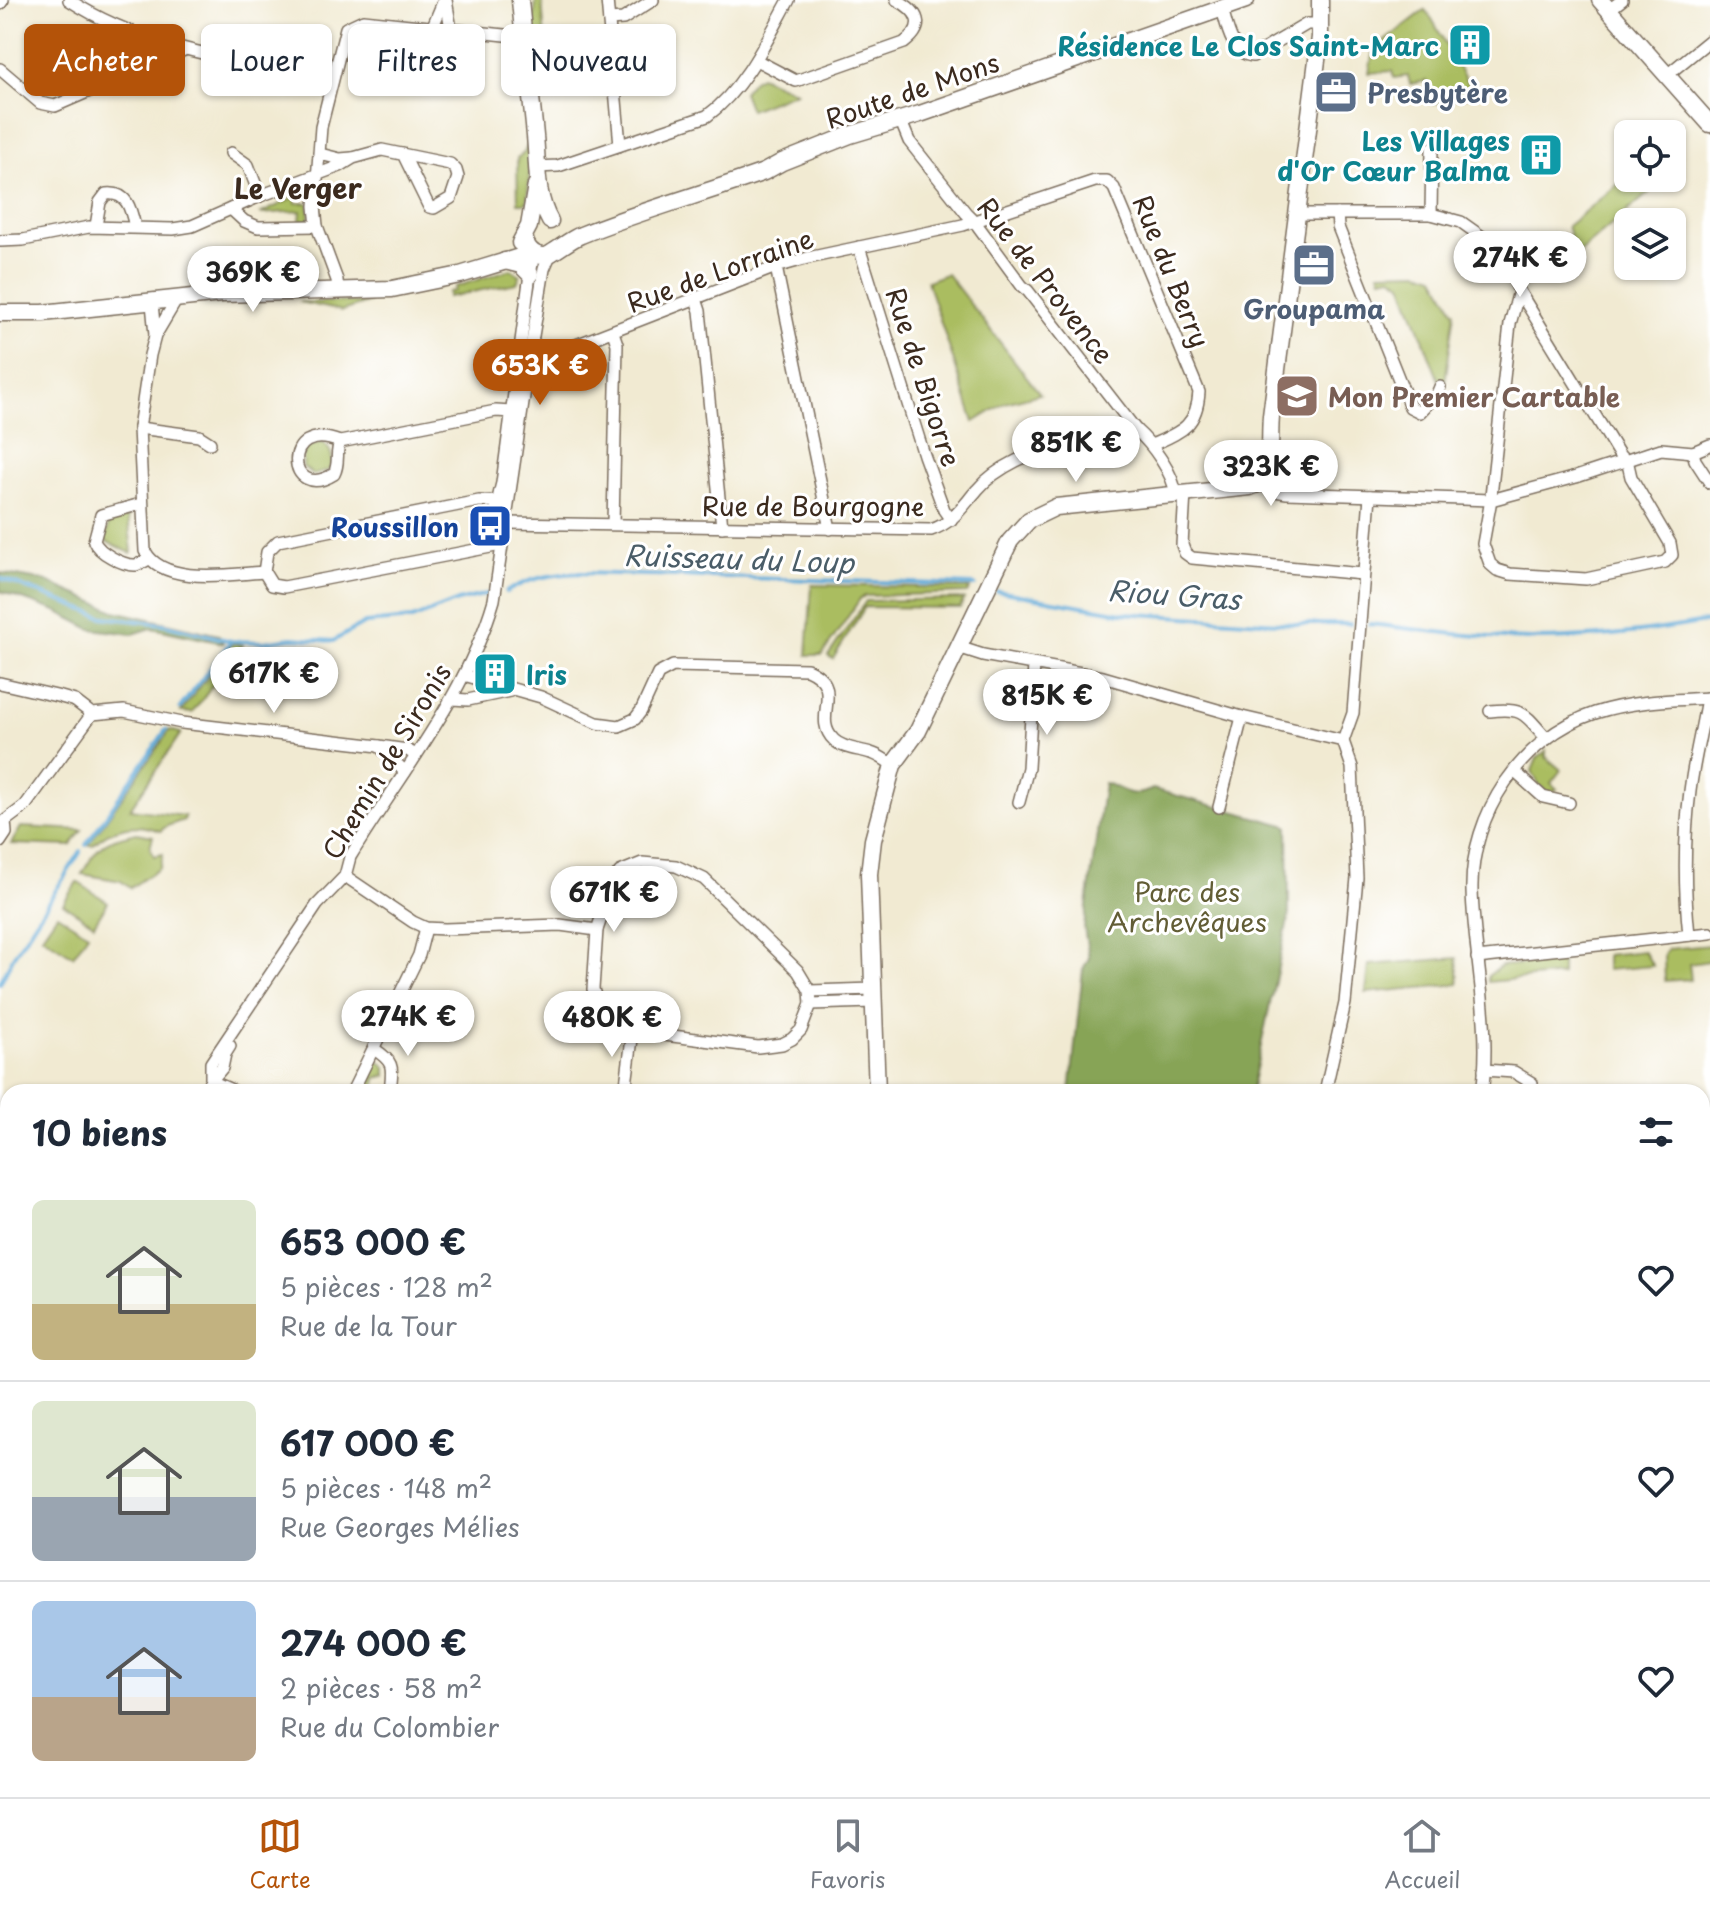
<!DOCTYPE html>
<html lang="fr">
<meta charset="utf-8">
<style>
body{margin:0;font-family:"Playpen Sans",sans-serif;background:#f6f6f7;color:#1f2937;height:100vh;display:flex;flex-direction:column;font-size:30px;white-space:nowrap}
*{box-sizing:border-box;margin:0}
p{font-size:26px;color:#747a83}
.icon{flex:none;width:44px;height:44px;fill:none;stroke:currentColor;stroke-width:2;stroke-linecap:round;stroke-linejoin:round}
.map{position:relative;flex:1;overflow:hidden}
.details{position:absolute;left:0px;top:1084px;width:1710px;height:714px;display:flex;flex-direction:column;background:#fff;border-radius:24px 24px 0 0;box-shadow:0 2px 6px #0004}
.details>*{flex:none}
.guide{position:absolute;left:24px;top:24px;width:800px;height:72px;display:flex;gap:16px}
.controls{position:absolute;left:1614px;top:120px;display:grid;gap:16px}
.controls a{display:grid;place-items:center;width:72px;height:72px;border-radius:12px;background:#fff;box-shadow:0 2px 6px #0004;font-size:40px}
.price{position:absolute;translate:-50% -68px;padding:0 18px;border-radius:28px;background:#fff;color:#222;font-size:26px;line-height:52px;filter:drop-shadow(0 2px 4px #0008)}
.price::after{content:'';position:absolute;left:50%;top:48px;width:24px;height:18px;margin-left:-12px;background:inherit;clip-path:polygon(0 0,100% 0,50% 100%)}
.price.current{background:#b45309;color:#fff}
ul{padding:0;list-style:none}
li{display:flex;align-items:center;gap:24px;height:200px;padding:0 32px}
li+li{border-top:2px solid #e0e1e3}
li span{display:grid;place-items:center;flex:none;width:224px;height:160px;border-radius:12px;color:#555}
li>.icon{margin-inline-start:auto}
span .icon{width:96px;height:96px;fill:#fffc;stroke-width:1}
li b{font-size:34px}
h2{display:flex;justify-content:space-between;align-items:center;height:96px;padding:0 32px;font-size:34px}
.tag{padding:0 28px;border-radius:12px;background:#fff;box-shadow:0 2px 6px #0004;font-size:28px;line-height:72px}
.tag.current{background:#b45309;color:#fff}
.tabs{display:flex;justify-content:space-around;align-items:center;height:112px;border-top:2px solid #e0e1e3;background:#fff;font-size:22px;color:#747a83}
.tabs a{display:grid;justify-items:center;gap:4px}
.tabs .current{color:#b45309}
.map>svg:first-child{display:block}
</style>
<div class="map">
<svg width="1710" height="1797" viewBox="0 0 1710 1797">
<rect width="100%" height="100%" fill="#fff"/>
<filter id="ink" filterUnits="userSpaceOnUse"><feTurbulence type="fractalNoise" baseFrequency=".0125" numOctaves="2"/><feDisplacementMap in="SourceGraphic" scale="16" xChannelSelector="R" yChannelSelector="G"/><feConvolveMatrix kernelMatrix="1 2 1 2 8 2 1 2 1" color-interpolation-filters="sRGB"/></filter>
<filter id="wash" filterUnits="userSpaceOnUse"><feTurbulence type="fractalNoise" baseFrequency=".006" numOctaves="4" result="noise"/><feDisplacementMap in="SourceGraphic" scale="32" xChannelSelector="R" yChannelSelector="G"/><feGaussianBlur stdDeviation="1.8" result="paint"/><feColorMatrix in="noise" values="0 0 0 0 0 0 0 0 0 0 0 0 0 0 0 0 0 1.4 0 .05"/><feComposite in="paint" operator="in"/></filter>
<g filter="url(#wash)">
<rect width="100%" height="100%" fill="#f1ead2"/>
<!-- green -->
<g fill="#aabd61" stroke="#727440" stroke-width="2">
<path d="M536 0H542L546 56 537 61 533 28Z"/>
<path d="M1425 10 1432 19 1474 95 1431 104 1427 81 1410 84 1408 76 1394 78 1392 71 1369 73 1373 50Z"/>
<path d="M217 61 257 69 223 87 218 76H204L216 71Z"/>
<path d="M760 76 796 92 750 110 743 92 753 80Z"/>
<path d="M529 142 530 166 527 203H518L517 158 524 153Z"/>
<path d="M1628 176 1664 178V180L1576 255 1567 226Z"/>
<path d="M295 197 296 203H309V220L300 221 301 211 260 214Z"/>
<path d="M511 269 520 275 517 283 448 297V292L455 291V287Z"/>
<path d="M1419 271 1435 276 1455 312 1445 382 1439 381 1402 283 1392 276 1381 278 1379 272Z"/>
<path d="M946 274H947L1040 394 1005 403 974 422 927 281Z"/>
<path d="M299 302H370L342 311Z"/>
<path d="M322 442C332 450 335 459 329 470L314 475 303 467V453L309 446Z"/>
<path d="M128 517 132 552 131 553 105 541 109 521Z"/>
<path d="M812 585 970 588 967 593 865 596 860 599 822 655H807Z"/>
<path d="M964 599 960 608 865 607 833 659 828 656 866 601Z"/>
<path d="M233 643 243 645 192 713 181 712Z"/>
<path d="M170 730 181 733 130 809 185 816 184 820 167 826 160 831C136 821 111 827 93 845H88Z"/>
<path d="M1546 751V757L1561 770 1551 783 1557 789 1550 793 1539 785 1532 771 1537 758Z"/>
<path d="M21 827 82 830 71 846 11 844Z"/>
<path d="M137 833 153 836 150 848 154 856 163 854 160 868 130 888 121 881 82 874C99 844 103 840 137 833Z"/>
<path d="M77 882 108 902 94 924 63 904Z"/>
<path d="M57 914 88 934 73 956 42 936Z"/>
<path d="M1710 945V961L1689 964 1691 979 1665 981 1664 955 1668 949Z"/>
<path d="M1644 951 1653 966 1606 970V955Z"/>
<path d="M1457 958 1459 984 1366 993 1369 965Z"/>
<path d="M1562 960V975L1488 982V976L1501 966Z"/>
<path d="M379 1061 386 1067V1076L376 1078 375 1092H358L373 1063Z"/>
<path d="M824 1790H1341L1354 1796 818 1797Z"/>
</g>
<!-- forest -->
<g fill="#87a457" stroke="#61673a" stroke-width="2">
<path d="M0 573 45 581 115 611 219 635 223 643 152 628 133 634 91 629 56 611 0 591Z"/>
<path d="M1104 783C1125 789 1130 800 1153 789L1288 826 1289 916 1251 1092H1070L1083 969 1089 958 1084 927Z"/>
<path d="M1710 1118V1199L1702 1205V1124Z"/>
</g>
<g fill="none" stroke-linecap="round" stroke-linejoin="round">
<!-- stream -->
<g stroke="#60aad8" stroke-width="4">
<path d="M0 578 103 617 164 624 231 641 264 642 292 638 333 641 365 623 412 619 458 601 487 594"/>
<path d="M997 591 1122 613 1294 624H1350"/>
<path d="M506 592C530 577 554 574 582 573L975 585"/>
<path d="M1370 624C1423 630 1478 638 1531 639 1592 639 1651 632 1710 621"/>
<path d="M180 708 231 641"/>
<path d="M86 845 166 730"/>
<path d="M0 983 13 957 81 851"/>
</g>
</g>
</g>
<g filter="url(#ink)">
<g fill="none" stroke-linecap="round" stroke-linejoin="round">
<!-- street casing -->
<g stroke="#7b6d5d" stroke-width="14">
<g id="street">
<path d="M69 0C147 51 242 60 331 80"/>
<path d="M446 0 451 29"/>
<path d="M607 0 620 145"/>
<path d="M0 4 3 0"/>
<path d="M1222 8C1227 26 1231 54 1253 56L1307 24H1321"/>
<path d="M1609 10 1622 0"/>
<path d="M609 20 623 19 653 0"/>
<path d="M433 26 444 0"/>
<path d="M756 60 796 81 904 43C927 26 918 11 897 0"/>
<path d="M0 69 40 103 55 106 184 50"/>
<path d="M1667 75 1710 40"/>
<path d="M900 119 909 141 966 213 975 222 1022 286 1028 291 1136 430C1152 444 1173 472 1176 495"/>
<path d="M231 153 248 165 260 196"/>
<path d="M320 154 340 159 352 158"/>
<path d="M537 167 558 166 707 116C745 88 767 40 789 0"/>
<path d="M231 209 244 221 258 227 317 226"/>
<path d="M1297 214H1431L1461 222 1485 239 1505 259 1519 291 1620 456 1628 464 1631 477 1670 543 1672 555 1665 562 1586 579 1510 574 1497 570 1490 564 1483 544 1490 505 1510 324 1519 291"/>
<path d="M1337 214 1338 227 1410 407 1420 412 1437 394 1440 387"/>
<path d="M1431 214 1432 148"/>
<path d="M96 226 100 202 106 194C127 191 131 209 135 227"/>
<path d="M0 241 23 240 89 227 173 229 192 226 260 196 340 166 353 158 382 150 450 164 456 170 458 177 451 198 434 208 429 207 403 154"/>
<path d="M859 247 924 455 944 510 951 520"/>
<path d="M776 267 830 529"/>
<path d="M338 292 337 280 317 226 315 206 321 127 346 28 363 20 524 37"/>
<path d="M177 299 155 336 150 355 139 428 145 551C163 586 231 574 264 572"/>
<path d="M696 299 700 311 722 527"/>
<path d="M152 303 155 335"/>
<path d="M613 332 617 344 613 524"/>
<path d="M532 342 545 352 563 350 776 267 808 258 963 225 1095 181H1107L1114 188 1199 392C1197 427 1180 432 1152 445"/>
<path d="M139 428 199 436 210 443"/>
<path d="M340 442C335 453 340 463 334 474 286 504 280 418 340 442L496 411 511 412"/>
<path d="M1693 452 1695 460 1710 483"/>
<path d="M1263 482 1275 491 1287 493 1491 500 1576 477 1661 449 1693 452 1710 445"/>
<path d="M1185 493 1182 545 1185 553 1192 558 1362 574"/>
<path d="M141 504 101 515 94 541C98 552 123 566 136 565 139 564 146 561 149 559"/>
<path d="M507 523 931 530C953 523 962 507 977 490 987 478 1002 468 1016 461 1052 443 1107 450 1136 430"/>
<path d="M501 545 284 587 272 585 264 572 267 552 278 541 479 501 507 502"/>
<path d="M501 545C492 523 496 505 502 483L530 274 534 254"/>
<path d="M958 647 983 655 1103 677 1242 717 1343 741"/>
<path d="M464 675 541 697 597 723 619 726 635 719 641 711 658 674 673 666 807 669C848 687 810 717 834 740 843 749 859 749 871 753 879 755 886 761 893 765"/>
<path d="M0 683 61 697 75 701 92 714 124 711 182 723 379 746 407 750 416 755"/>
<path d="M452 699 468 700 510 691"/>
<path d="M1490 711C1525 707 1525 715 1547 739"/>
<path d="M379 746 405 772"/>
<path d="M1514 771 1543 797 1569 803"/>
<path d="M1019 802 1028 768 1034 665"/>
<path d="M1219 807 1242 717"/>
<path d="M0 842 6 833 5 821 25 806 92 714"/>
<path d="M642 863 676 866 704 879 798 971 810 991 811 1004 801 1030 792 1039 782 1044 758 1047 626 1030 606 1019 599 1010 593 989 597 930 614 880 620 872Z"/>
<path d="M345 876 413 922 426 928 445 929 560 925 597 930"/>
<path d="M1689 935C1684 887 1684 838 1690 791 1694 759 1702 729 1707 698"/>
<path d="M1477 958 1710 933"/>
<path d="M810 991 873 989"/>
<path d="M811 1004 873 1002"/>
<path d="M374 1049C396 1063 392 1068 390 1092"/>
<path d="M1484 1070 1514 1072 1532 1083"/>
<path d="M211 1081V1063L219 1051 317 905 345 876 350 857C401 773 466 696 494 600L532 342 544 269 550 255"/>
<path d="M211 1081 236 1092"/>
<path d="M202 1092 222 1068 225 1054 230 1046"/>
<path d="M352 1092 419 955 426 928"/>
<path d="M625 1092 633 1031"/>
<path d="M1325 1092 1345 1003 1357 878 1352 767 1343 741 1353 713 1370 496"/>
<path d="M1482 1092C1492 1028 1474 956 1472 891 1470 814 1522 737 1595 713 1632 701 1672 700 1710 698"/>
<path d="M0 1323 8 1328"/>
<path d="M1702 1414 1710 1387"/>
<path d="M0 1488 8 1477"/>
<path d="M1702 1548 1710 1547"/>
<path d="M0 1619 8 1620"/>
<path d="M1702 1702 1710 1709"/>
<path d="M0 1735 8 1737"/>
<path d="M31 1797 33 1790"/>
<path d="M222 1797 223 1790"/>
<path d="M476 1797 490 1790"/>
</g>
</g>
<!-- secondary casing -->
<g stroke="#7b6d5d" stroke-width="19">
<g id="secondary">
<path d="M520 0C524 46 531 91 535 136 538 165 535 194 550 221"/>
<path d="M1600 0 1710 124"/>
<path d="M524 236C526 247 532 256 544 256 550 256 570 239 581 235 640 211 703 194 764 172L782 162 850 135 920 114 1246 0"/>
<path d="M520 243 529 226 536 185"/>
<path d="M505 261 521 265 530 274"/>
<path d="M0 313H43L221 294 392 289 460 275 533 253"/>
<path d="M877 1092 869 874 873 840 893 765 918 731 1010 541 1029 520 1056 507 1250 487 1263 482C1273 462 1269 438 1271 416L1320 37V0"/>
<path d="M783 1797 790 1790"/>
</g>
</g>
<!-- street -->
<use href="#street" stroke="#fff" stroke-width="11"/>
<!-- secondary -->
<use href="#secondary" stroke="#fff" stroke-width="16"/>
</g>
</g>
<!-- icons -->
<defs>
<g id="building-square" transform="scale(2.3)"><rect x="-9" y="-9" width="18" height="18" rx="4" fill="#0f9aa8" stroke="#fff"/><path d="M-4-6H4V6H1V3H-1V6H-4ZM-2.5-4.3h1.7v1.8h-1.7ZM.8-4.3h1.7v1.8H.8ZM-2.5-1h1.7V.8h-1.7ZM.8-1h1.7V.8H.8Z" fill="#fff"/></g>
<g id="office-square" transform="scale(2.3)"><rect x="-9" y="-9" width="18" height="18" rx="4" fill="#5c6f8a" stroke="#fff"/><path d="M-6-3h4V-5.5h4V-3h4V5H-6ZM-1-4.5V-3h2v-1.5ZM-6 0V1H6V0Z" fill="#fff"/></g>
<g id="school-square" transform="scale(2.3)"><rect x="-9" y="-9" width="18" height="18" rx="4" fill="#8d6e63" stroke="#fff"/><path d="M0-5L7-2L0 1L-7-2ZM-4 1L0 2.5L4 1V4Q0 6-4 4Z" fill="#fff"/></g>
<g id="bus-square" transform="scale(2.3)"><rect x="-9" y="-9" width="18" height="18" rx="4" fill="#1a4fb4" stroke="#fff"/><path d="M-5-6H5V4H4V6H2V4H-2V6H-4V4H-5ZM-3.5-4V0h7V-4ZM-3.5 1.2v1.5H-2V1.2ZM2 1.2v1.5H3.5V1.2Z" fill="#fff"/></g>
</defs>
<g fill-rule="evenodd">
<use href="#building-square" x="1470" y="45"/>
<use href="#office-square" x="1336" y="92"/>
<use href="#building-square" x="1541" y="155"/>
<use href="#office-square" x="1314" y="265"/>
<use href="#school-square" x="1297" y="396"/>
<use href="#bus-square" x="490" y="526"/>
<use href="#building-square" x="495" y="674"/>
</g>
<g text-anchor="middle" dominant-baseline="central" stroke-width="6" stroke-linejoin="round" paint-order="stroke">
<!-- culture labels -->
<g font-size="26" font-weight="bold" fill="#0d838f" stroke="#fff" text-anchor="end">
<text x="1439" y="45">Résidence Le Clos Saint-Marc</text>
<text x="1510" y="140">Les Villages<tspan x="1510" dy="30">d'Or Cœur Balma</tspan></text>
<text x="526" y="674" text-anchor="start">Iris</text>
</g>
<!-- street labels -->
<g font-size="26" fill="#3b2a1e" stroke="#fff">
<text transform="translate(912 90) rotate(-19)">Route de Mons</text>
<text transform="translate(720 270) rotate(-20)">Rue de Lorraine</text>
<text transform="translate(1172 271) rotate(68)">Rue du Berry</text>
<text transform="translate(1046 280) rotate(52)">Rue de Provence</text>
<text transform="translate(924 377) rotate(72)">Rue de Bigorre</text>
<text x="813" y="505">Rue de Bourgogne</text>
<text transform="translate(386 761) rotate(-59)">Chemin de Sironis</text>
</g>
<!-- service labels -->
<g font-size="26" font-weight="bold" fill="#4e5e75" stroke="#fff" text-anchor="start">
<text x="1367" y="92">Presbytère</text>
<text x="1314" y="308" text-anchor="middle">Groupama</text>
</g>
<!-- education labels -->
<g font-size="26" font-weight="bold" fill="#785e54" stroke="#fff" text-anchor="start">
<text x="1328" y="396">Mon Premier Cartable</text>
</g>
<!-- transit labels -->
<g font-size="26" font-weight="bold" fill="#164399" stroke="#fff" text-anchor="end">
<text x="459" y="526">Roussillon</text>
</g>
<!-- park labels -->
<g font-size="26" fill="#625d35" stroke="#fff">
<text x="1187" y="891">Parc des<tspan x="1187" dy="30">Archevêques</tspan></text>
</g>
<!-- neighbourhood labels -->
<g font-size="28" font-weight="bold" fill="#3b2a1e" stroke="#fff">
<text x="298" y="187">Le Verger</text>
</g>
<!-- water labels -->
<g font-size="28" font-style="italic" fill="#4a5d68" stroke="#fff">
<text transform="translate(739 558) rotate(2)">Ruisseau du Loup</text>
<text transform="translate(1174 594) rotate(4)">Riou Gras</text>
</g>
</g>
</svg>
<div class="controls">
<a><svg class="icon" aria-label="locate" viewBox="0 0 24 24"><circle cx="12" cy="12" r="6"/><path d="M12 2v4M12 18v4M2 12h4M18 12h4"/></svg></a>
<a><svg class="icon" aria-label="layers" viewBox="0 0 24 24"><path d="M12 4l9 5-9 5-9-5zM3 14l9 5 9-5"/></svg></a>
</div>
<b class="price" style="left:1520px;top:299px">274K €</b>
<b class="price" style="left:253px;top:314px">369K €</b>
<b class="price current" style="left:540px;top:407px">653K €</b>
<b class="price" style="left:1076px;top:484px">851K €</b>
<b class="price" style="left:1271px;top:508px">323K €</b>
<b class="price" style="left:274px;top:715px">617K €</b>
<b class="price" style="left:1047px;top:737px">815K €</b>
<b class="price" style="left:614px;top:934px">671K €</b>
<b class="price" style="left:408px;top:1058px">274K €</b>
<b class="price" style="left:612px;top:1059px">480K €</b>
<div class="guide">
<a class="tag current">Acheter</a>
<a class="tag">Louer</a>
<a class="tag">Filtres</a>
<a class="tag">Nouveau</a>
</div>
<section class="details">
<h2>10 biens<svg class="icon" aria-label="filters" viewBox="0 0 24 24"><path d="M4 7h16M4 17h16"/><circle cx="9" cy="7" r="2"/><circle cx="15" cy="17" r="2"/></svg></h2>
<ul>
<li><span style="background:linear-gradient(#dfe7d0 65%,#c2b280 0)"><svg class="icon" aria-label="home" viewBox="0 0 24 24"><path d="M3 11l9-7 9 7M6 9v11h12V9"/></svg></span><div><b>653 000 €</b><p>5 pièces · 128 m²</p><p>Rue de la Tour</p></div><svg class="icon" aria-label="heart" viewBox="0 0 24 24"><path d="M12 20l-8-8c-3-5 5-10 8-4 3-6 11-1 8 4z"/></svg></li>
<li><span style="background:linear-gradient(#dfe7d0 60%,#9aa5b1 0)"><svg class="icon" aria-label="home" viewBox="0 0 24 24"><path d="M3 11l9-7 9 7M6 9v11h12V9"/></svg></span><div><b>617 000 €</b><p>5 pièces · 148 m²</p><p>Rue Georges Mélies</p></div><svg class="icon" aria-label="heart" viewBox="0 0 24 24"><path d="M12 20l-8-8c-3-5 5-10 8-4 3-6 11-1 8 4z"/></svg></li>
<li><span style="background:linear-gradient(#a9c7e8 60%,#b9a48a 0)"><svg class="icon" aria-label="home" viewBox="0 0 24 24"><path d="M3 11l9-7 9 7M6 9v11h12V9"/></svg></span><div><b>274 000 €</b><p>2 pièces · 58 m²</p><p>Rue du Colombier</p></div><svg class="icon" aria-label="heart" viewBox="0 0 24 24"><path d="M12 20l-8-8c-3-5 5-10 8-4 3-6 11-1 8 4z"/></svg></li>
</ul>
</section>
</div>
<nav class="tabs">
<a class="current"><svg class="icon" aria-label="map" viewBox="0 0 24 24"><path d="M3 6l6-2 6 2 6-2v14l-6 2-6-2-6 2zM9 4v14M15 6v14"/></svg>Carte</a>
<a><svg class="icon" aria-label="saved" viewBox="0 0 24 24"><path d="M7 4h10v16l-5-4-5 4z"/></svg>Favoris</a>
<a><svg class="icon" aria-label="home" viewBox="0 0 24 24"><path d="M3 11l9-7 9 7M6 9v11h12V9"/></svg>Accueil</a>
</nav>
